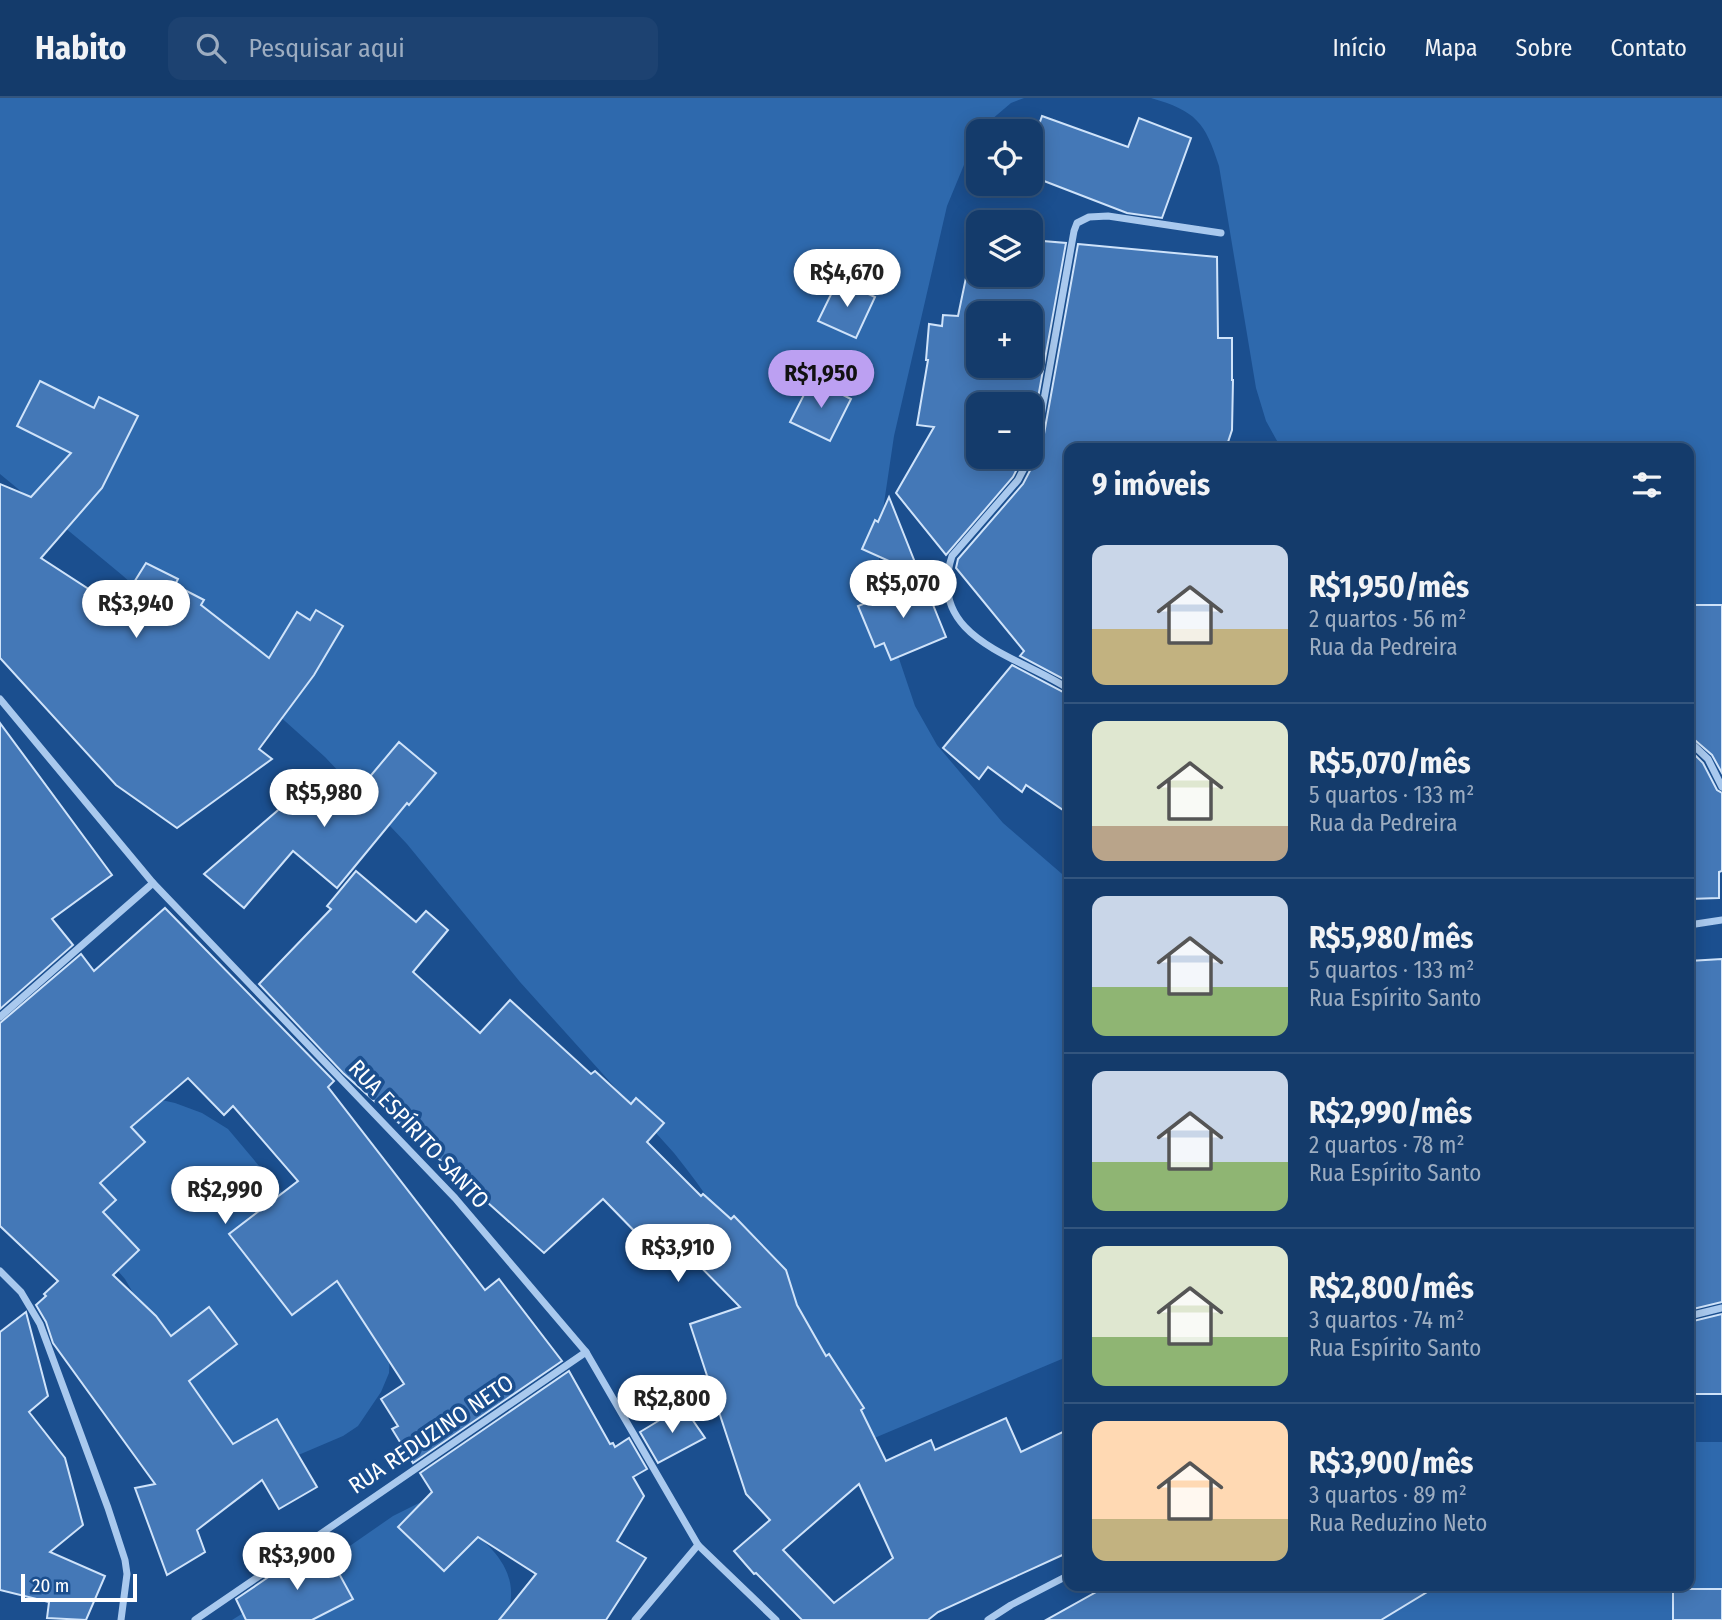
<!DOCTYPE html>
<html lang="pt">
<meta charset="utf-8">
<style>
body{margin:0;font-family:"Fira Sans Condensed",sans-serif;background:#1d4271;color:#f1f3f6;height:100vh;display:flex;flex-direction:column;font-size:26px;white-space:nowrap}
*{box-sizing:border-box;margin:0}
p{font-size:23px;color:#9dadc1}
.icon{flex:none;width:38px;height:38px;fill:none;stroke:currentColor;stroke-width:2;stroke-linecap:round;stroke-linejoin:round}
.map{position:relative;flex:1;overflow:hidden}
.side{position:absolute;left:1064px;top:345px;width:630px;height:1148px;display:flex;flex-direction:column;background:#143b6b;border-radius:14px;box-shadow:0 4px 18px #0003,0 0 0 2px #33557e}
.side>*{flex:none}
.tools{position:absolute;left:966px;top:21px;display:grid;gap:14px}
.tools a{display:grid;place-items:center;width:77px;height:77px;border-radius:14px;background:#143b6b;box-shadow:0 4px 18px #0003,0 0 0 2px #33557e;font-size:35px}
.scale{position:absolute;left:21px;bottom:18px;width:116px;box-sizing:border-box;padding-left:7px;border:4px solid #fff;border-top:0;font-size:19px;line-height:24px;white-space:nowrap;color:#fff;-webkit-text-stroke:5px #1b4f8f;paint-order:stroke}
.price{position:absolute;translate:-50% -60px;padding:0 16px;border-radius:24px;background:#fff;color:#222;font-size:23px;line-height:46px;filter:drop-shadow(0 2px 4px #0008)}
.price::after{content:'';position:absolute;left:50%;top:42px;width:21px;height:16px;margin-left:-10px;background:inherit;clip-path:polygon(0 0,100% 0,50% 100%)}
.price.active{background:#bca0f2;color:#111}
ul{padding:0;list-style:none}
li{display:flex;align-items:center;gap:21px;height:175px;padding:0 28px}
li+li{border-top:2px solid #33557e}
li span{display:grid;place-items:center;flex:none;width:196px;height:140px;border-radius:14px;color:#555}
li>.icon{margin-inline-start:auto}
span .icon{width:84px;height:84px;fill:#fffc;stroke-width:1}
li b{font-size:30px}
h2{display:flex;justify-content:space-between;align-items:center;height:84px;padding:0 28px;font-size:30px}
header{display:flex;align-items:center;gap:42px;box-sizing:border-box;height:98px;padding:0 35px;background:#143b6b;border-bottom:2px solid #33557e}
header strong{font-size:33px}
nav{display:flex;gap:38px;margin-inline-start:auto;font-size:24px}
.search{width:490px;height:63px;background:#1d4271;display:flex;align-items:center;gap:18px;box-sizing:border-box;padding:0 24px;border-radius:14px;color:#9dadc1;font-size:26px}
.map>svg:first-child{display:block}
</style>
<header>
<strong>Habito</strong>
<div class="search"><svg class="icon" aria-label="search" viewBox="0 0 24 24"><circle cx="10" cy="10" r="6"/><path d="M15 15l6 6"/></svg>Pesquisar aqui</div>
<nav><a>Início</a><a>Mapa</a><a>Sobre</a><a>Contato</a></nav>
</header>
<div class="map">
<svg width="1722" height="1522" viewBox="0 0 1722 1522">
<rect width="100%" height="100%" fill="#1b4f8f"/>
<!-- green -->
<g fill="#2e69ad">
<path d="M0 0H1024L1011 5 978 33 947 108 894 338 879 439V476L887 525 915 608 937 647 1003 725 1069 782V1258L853 1349C797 1249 746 1144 674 1055L520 884 407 746 325 659 122 477 0 376Z"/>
<path d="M1151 0H1722V554L1689 541V350H1281L1266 323 1256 290 1219 68C1205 24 1196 13 1151 0Z"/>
<path d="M148 999 175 1005 202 1015 228 1031 275 1087 316 1130 390 1250 389 1275 381 1294 358 1328 343 1338 289 1361 231 1364 125 1181 104 1157 57 1045Z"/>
<path d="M1689 1344H1722V1522H1278L1338 1488H1689Z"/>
<path d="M423 1403H429C468 1431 531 1463 505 1522H232L344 1452 393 1418Z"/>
</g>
<!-- building -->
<g fill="#4478b7" stroke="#cfe3fa" stroke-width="2" fill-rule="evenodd">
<path d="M1042 18 1128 49 1139 20 1191 40 1162 120 1127 115 1031 78V50Z"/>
<path d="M1031 142 1066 145 1032 333 1031 337V306H978V359H1023L1013 379 946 457 896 395 934 329 917 327 928 262H926L929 226 942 228 943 217 958 218 972 151 978 152V177H1031ZM978 215H1031V268H978Z"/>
<path d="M1078 146 1217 159 1218 240H1232V282H1233L1232 332 1226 350H1069V584L1020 558 1024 553 956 470 958 461 1023 386 1036 361 1044 336Z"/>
<path d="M838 182 875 199 856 240 818 223Z"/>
<path d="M812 281 851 301 830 343 790 324Z"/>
<path d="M40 283 94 310 99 299 138 318 102 390 41 460 118 510 146 465 178 481 175 487 204 502 201 507 269 560 297 514 310 522 316 512 343 528 314 577 259 651 272 661 177 730 116 687 0 560V386L31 399 71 355 17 328Z"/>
<path d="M889 399 920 477 862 451 875 422 878 424Z"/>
<path d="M923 482 946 539 891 562 884 545 875 549 858 508Z"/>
<path d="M1689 507H1722V675L1712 657 1689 637Z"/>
<path d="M1012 567 1069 597V716L1026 687 1022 694 988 669 979 681 943 650Z"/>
<path d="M0 625 112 777 52 821 73 847 0 911Z"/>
<path d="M399 644 436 675 409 707 407 705 337 790 293 753 244 810 204 776 306 688 334 710 351 689 357 694Z"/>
<path d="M1689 651 1703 665 1717 692 1722 695V773L1719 774V800L1689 801Z"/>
<path d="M356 773 416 824 426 813 448 832 413 874 480 935 510 902 591 976 595 973 631 1006 636 1000 664 1025 647 1044 701 1098 703 1096 731 1121 734 1118 786 1172 797 1207 826 1258 829 1256 864 1310 861 1312 886 1363 931 1342 935 1352 1006 1320 1021 1354 1069 1331V1454L938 1514 928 1522H802L756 1475 754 1476 734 1453 770 1422 746 1396 690 1226 740 1209 686 1154 684 1157 659 1134 647 1146 603 1101 544 1155 343 975 259 886 331 811 327 808ZM859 1386 893 1460 834 1505 783 1452Z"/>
<path d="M165 810 334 983 328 989 485 1192 499 1181 562 1263 413 1365 392 1331 398 1328 381 1301 404 1286 337 1183 292 1217 229 1136 298 1083 233 1008 224 1017 188 980 131 1029 145 1044 100 1085 116 1102 103 1114 139 1152 113 1177 156 1218 171 1238 209 1209 237 1246 189 1283 233 1346 277 1321 317 1389 279 1411 262 1382 197 1432 205 1454 167 1477 135 1390 155 1386 53 1245 46 1224 36 1207 46 1198 44 1196 58 1183 0 1128V925L81 856 94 873Z"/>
<path d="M1722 861V1204L1689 1212V863Z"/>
<path d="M26 1214 48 1298 29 1314 65 1360 83 1427 50 1454 105 1478 86 1522 47 1520 49 1504 0 1492V1234Z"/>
<path d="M1722 1216V1296H1689V1224Z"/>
<path d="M569 1273 610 1346 613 1345 615 1349 629 1340 647 1371 633 1379 644 1398 617 1443 646 1460 606 1522H499L536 1476 478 1439 444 1473 398 1429 432 1394 420 1375Z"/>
<path d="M683 1308 705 1340 658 1365 640 1334Z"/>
<path d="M325 1450 353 1501 312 1522H246L236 1501 270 1478Z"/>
<path d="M1107 1488H1437L1381 1522H1046Z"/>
<rect x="1673" y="1491" width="49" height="31"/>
</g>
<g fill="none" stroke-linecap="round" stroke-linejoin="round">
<!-- street -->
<g stroke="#a9c9ee" stroke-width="7">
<path d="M1031 356 1038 335 1074 133 1077 125 1089 119 1108 118 1221 135"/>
<path d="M1030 359 1018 382 952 458C925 540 1017 557 1069 591"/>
<path d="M0 601 153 785 455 1100 586 1254 698 1447 776 1522"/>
<path d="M1689 643 1708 661 1722 689"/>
<path d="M1689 827 1722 822"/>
<path d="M0 919 153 785"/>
<path d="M0 1173 21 1194 40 1226 108 1410 125 1462 127 1476 121 1522"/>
<path d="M1689 1218 1722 1210"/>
<path d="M195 1522 586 1254"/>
<path d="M635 1522 698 1447"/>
<path d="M988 1522 1011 1507 1069 1477"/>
</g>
</g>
<g text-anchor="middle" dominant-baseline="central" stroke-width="7" stroke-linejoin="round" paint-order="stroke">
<!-- street labels -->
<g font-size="23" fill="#fff" stroke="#1b4f8f">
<text transform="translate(419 1036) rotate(47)">RUA ESPÍRITO SANTO</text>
<text transform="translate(431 1336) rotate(-34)">RUA REDUZINO NETO</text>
</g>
</g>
</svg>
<div class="tools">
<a><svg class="icon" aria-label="locate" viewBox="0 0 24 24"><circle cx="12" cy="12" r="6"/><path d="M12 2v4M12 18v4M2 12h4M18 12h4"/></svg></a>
<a><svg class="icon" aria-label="layers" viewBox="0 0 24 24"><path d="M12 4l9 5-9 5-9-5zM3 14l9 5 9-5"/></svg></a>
<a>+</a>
<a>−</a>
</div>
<div class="scale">20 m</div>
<b class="price" style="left:847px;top:211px">R$4,670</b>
<b class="price active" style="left:821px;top:312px">R$1,950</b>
<b class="price" style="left:903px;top:522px">R$5,070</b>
<b class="price" style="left:136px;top:542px">R$3,940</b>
<b class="price" style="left:324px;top:731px">R$5,980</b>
<b class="price" style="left:225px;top:1128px">R$2,990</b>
<b class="price" style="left:678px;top:1186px">R$3,910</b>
<b class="price" style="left:672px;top:1337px">R$2,800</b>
<b class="price" style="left:297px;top:1494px">R$3,900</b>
<section class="side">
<h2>9 imóveis<svg class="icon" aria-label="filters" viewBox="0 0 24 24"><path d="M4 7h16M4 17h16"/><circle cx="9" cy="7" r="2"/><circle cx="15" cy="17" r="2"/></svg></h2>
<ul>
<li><span style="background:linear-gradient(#c9d6e8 60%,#c2b280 0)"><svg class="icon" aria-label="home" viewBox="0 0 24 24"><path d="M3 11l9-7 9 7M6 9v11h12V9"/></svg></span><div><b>R$1,950/mês</b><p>2 quartos · 56 m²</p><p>Rua da Pedreira</p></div></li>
<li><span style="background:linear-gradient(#dfe7d0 75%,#b9a48a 0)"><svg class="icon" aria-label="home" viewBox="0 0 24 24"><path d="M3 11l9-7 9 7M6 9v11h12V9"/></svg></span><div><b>R$5,070/mês</b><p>5 quartos · 133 m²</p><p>Rua da Pedreira</p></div></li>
<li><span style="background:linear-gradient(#c9d6e8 65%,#8fb573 0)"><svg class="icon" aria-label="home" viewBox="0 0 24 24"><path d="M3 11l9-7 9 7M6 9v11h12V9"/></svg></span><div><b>R$5,980/mês</b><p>5 quartos · 133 m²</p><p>Rua Espírito Santo</p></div></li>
<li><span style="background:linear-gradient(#c9d6e8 65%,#8fb573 0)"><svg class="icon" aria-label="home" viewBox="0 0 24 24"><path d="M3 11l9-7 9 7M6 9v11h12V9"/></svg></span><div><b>R$2,990/mês</b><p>2 quartos · 78 m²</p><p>Rua Espírito Santo</p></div></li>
<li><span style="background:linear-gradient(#dfe7d0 65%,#8fb573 0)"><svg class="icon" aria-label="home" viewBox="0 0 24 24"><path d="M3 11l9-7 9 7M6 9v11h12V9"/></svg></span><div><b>R$2,800/mês</b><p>3 quartos · 74 m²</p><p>Rua Espírito Santo</p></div></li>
<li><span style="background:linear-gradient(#ffd9b3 70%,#c2b280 0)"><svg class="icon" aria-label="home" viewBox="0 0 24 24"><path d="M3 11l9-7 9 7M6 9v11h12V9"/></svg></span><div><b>R$3,900/mês</b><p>3 quartos · 89 m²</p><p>Rua Reduzino Neto</p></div></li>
</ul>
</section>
</div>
